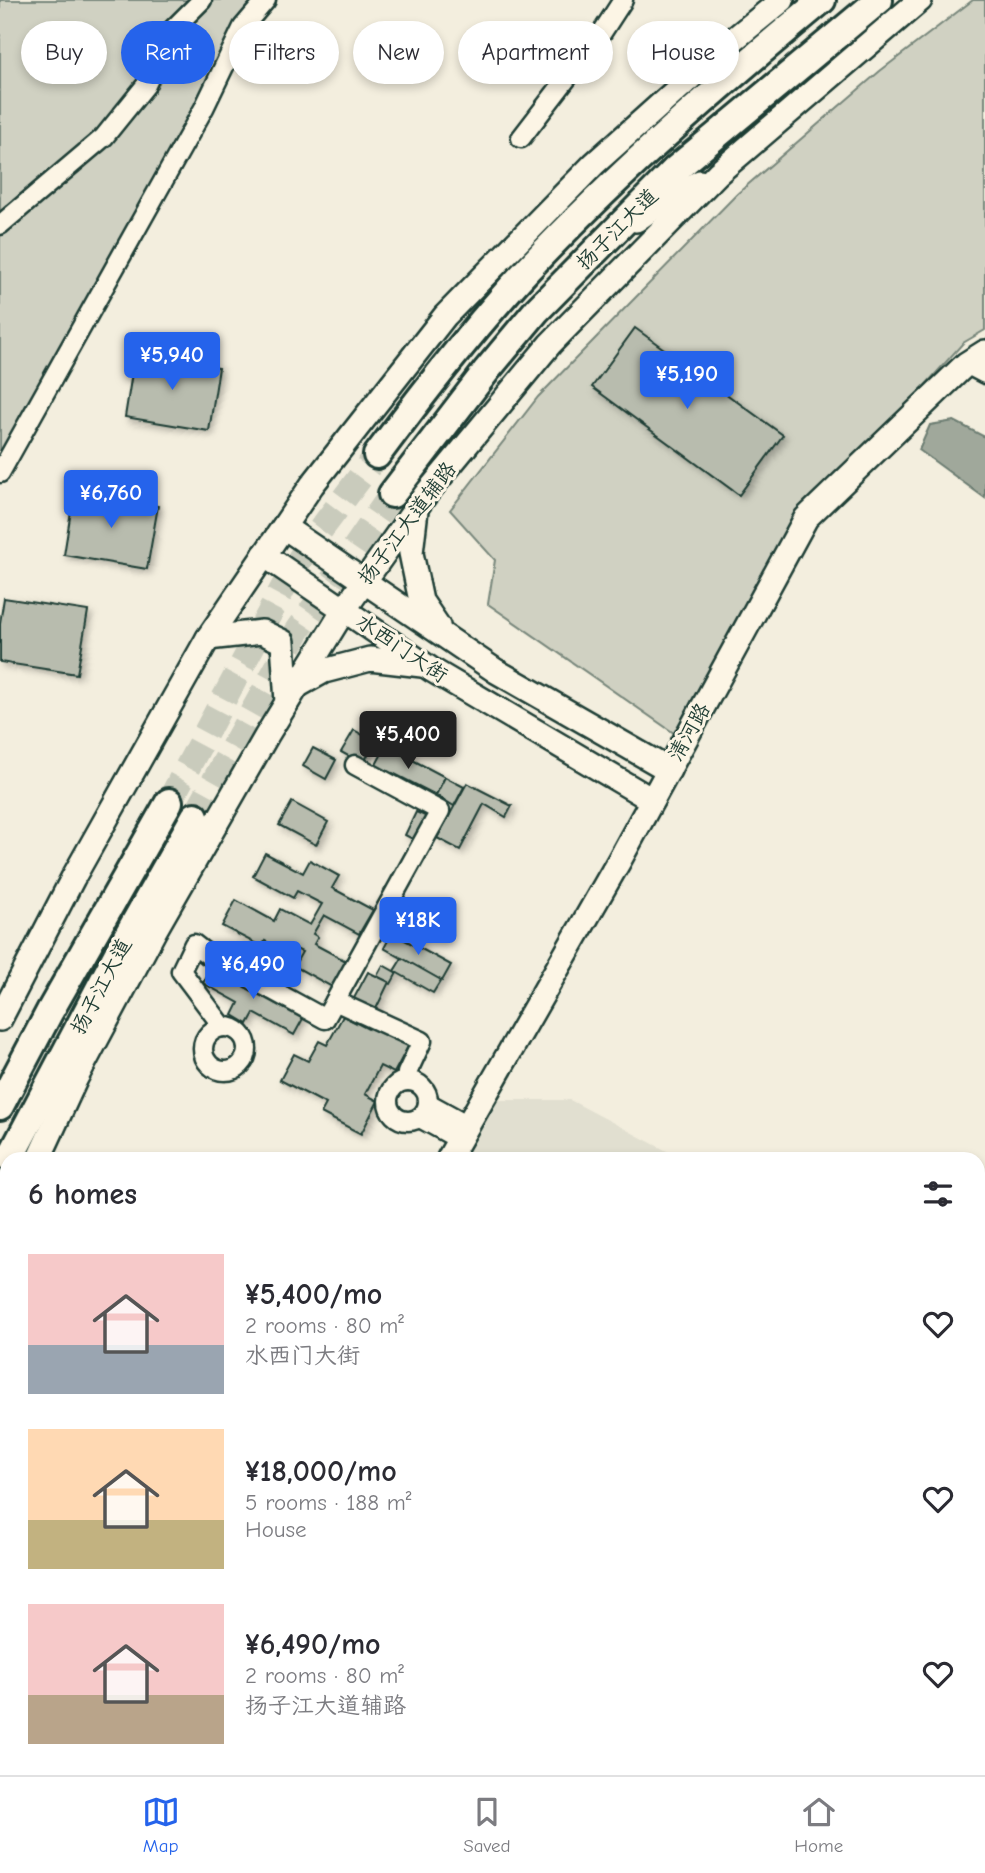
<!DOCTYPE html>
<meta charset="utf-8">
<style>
body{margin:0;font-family:"Comic Neue","LXGW WenKai TC",sans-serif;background:#f7f7f7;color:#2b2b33;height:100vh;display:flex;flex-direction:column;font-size:26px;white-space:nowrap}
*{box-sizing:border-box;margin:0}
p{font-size:23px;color:#7c7c81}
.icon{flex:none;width:38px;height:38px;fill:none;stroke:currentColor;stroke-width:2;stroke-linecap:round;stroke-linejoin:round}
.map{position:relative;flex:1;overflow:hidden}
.side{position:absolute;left:0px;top:1152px;width:985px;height:625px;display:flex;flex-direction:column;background:#fff;border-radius:21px 21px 0 0;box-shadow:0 4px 10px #0003}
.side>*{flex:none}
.guide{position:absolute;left:21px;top:21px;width:943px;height:63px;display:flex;gap:14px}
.price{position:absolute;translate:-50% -60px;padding:0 16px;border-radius:7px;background:#2563eb;color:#fff;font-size:23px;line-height:46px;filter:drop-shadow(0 2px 4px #0008)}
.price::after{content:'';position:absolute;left:50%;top:42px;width:21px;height:16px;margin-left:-10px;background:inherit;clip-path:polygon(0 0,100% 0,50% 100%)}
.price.active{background:#222;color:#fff}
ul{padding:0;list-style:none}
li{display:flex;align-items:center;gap:21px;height:175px;padding:0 28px}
li span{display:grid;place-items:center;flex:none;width:196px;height:140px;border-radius:0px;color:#555}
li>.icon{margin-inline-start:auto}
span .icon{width:84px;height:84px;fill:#fffc;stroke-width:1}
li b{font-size:30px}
h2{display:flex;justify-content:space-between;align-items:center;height:84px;padding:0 28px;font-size:30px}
.tag{padding:0 24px;border-radius:32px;background:#fff;box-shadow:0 4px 10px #0003;font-size:24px;line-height:63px}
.tag.active{background:#2563eb;color:#fff}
.menu{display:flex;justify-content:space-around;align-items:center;height:98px;border-top:2px solid #e1e1e2;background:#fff;font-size:19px;color:#7c7c81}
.menu a{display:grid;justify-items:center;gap:4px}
.menu .active{color:#2563eb}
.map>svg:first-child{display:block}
</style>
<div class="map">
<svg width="985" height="1775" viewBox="0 0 985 1775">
<defs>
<filter id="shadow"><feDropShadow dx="3.5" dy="3.5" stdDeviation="3.5" flood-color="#0004"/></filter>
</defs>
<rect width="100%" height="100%" fill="#f3eede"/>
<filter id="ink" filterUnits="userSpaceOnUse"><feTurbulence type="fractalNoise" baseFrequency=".0143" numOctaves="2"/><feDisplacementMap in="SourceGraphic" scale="14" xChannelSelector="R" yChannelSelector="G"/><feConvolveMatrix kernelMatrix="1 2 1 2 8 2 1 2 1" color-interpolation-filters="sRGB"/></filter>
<g filter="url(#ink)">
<!-- built -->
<g fill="#e1dfd0">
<path d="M481 1100H570L680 1158H450Z"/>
<path d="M978 1316 985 1319V1724L978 1731Z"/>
<path d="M129 1769H957L956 1775H141Z"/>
</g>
<!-- green -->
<g fill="#d0d1c2" stroke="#78877b" stroke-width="2">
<path d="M0 0H253L0 457Z"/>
<path d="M973 0H985V330L963 343 806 518 684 740 488 604 495 560 450 510 538 397 737 194 880 71Z"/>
</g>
<!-- water -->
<path fill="#a0a89b" stroke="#6c7d72" stroke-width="2" d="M954 421 985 437V498L919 450 930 425Z"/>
<!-- building -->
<g fill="#b8bcae" stroke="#1f3d34" stroke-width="2" filter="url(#shadow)">
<path d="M635 328 783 435 739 495 592 387Z"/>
<path d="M135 354 219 368 209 431 125 417Z"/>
<path d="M74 492 158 506 147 569 64 555Z"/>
<path d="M4 598 88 611 77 674 0 662V623Z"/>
<path d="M354 730 375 742 363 764 341 752Z"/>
<path d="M386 746 445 777 436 795 393 773 389 781 372 772Z"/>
<path d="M313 748 336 760 326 779 303 766Z"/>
<path d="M445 777 464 787 454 806 436 795Z"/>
<path d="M467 783 512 806 506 817 484 804 460 850 437 838Z"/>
<path d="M292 802 328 822 316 845 279 825Z"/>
<path d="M416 812 432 819 420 843 405 835Z"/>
<path d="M265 853 303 873 310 860 339 876 332 888 373 910 359 934 324 915 313 934 318 937 314 944 346 961 332 987 294 966 302 952 296 949 292 956 265 941 262 947 222 926 236 900 274 921 280 909 310 925 322 904 297 891 293 898 253 876Z"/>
<path d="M392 933 451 965 442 981 384 948Z"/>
<path d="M402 958 441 980 433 993 394 971Z"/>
<path d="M213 964 305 1015 294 1035 254 1013 248 1024 233 1015 239 1003 203 983Z"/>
<path d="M383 965 397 973 391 984 377 976Z"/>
<path d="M368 972 389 982 375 1011 353 1000Z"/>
<path d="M343 1016 368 1029 372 1021 411 1041 394 1073 380 1066 365 1094 378 1101 361 1134 321 1113 326 1104 280 1080 294 1054 308 1061 319 1041 327 1045Z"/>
<path d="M985 1469V1680L978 1686V1471Z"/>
<path d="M985 1470V1602L978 1604V1471Z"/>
<path d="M310 1769H435L433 1775H312Z"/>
<path d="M458 1769H581L580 1775H456Z"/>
<path d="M859 1769H919L918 1775H858Z"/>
</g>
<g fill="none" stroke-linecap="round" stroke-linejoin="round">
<!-- highway-tunnel -->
<g stroke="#c9cbbc" stroke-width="26" stroke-dasharray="26 13" stroke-linecap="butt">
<path d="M169 802 291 573 309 545 377 455"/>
<path d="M195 816 297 632 392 494"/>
</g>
<!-- minor casing -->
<g stroke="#1f3d34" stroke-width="23">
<g id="minor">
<path d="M521 138 601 34 623 0"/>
<path d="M0 225 104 137 146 85 172 30 202 0"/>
<path d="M966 364 985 374"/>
<path d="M0 473 204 108 243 27 266 0"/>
<path d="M355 765 440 811 335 1001 422 1041 407 1073V1081"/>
<circle cx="225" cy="1049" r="22"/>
<path d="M223 1027 181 971 194 944 208 955 325 1019 335 1001"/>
<circle cx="408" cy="1101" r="20"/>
<path d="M428 1103 468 1125"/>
<path d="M420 1118 460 1140"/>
<path d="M978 1420 985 1422"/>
<path d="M978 1731 985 1724"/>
<path d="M641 1775 644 1769"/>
<path d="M956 1775 957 1769"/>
</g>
</g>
<!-- major casing -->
<g stroke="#1f3d34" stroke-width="28">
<g id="major">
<path d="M636 220 662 202 700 182"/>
<path d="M416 510 411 553 421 601 438 626"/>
<path d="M284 527 496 671 669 770"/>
<path d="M264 555 432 670 652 800"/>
<path d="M208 638 262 632 283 642 287 702"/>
<path d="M297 686 324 671 370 659 422 665"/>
<path d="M0 1019 73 878 208 638 312 485 445 316 594 164 728 44 782 0"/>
<path d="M39 1158 76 1078 155 930 267 735 344 610 426 494 550 344 718 173 920 0"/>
<path d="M449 1158 619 861 806 518 966 364 985 352"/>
<path d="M0 1244 7 1229"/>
<path d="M0 1709 7 1712"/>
<path d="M129 1769 141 1775"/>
</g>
</g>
<!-- highway casing -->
<g stroke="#1f3d34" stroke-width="32">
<g id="highway">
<path d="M377 455C423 393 475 326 528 269 619 172 720 85 822 0"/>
<path d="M392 494 487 370 537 310 607 239 676 169 879 0"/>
<path d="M0 1106 50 1011 169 802"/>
<path d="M10 1158 121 947 195 816"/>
</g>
</g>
<!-- minor -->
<use href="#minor" stroke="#fcf5e5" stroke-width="18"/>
<!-- major -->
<use href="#major" stroke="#fcf5e5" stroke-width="23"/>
<!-- highway -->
<use href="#highway" stroke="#fcf5e5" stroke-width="26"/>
</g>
</g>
<g text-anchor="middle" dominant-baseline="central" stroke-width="6" stroke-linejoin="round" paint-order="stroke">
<!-- street labels -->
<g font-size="21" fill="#1f3d34" stroke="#fcf5e5">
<text transform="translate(617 229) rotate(-45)">扬子江大道</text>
<text transform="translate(407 523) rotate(-53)">扬子江大道辅路</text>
<text transform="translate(402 648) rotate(34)">水西门大街</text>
<text transform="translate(689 732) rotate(-61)">清河路</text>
<text transform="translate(101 986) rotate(-62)">扬子江大道</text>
</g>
</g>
</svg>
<b class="price" style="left:172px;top:392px">¥5,940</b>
<b class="price" style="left:687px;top:411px">¥5,190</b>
<b class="price" style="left:111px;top:530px">¥6,760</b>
<b class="price active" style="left:408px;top:771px">¥5,400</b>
<b class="price" style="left:418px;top:957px">¥18K</b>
<b class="price" style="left:253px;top:1001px">¥6,490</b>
<div class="guide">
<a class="tag">Buy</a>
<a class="tag active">Rent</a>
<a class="tag">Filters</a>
<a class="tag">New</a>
<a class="tag">Apartment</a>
<a class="tag">House</a>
</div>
<section class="side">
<h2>6 homes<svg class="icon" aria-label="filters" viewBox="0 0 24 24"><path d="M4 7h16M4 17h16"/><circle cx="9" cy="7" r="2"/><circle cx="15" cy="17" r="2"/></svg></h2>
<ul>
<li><span style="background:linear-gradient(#f6c9c9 65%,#9aa5b1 0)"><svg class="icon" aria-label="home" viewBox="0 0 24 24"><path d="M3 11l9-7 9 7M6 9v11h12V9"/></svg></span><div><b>¥5,400/mo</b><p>2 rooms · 80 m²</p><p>水西门大街</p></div><svg class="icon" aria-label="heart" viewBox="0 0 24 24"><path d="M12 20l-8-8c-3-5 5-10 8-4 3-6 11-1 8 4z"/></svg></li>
<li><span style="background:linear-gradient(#ffd9b3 65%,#c2b280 0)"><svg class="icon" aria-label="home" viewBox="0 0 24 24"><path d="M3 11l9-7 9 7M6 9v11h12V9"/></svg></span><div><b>¥18,000/mo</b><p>5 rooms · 188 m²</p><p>House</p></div><svg class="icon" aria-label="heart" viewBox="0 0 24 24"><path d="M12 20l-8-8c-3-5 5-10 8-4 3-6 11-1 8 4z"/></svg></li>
<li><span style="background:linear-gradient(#f6c9c9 65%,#b9a48a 0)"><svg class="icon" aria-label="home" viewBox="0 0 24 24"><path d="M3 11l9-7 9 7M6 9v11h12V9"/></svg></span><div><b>¥6,490/mo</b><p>2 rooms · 80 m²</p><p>扬子江大道辅路</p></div><svg class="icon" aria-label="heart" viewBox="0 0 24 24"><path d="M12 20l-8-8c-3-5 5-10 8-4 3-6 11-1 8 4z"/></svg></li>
</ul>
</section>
</div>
<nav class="menu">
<a class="active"><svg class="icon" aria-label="map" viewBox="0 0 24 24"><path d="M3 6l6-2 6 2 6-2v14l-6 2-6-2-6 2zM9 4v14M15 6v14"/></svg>Map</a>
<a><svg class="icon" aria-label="saved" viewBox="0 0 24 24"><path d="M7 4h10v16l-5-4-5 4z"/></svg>Saved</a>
<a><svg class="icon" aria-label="home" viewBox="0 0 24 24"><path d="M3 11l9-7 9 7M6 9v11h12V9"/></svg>Home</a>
</nav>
